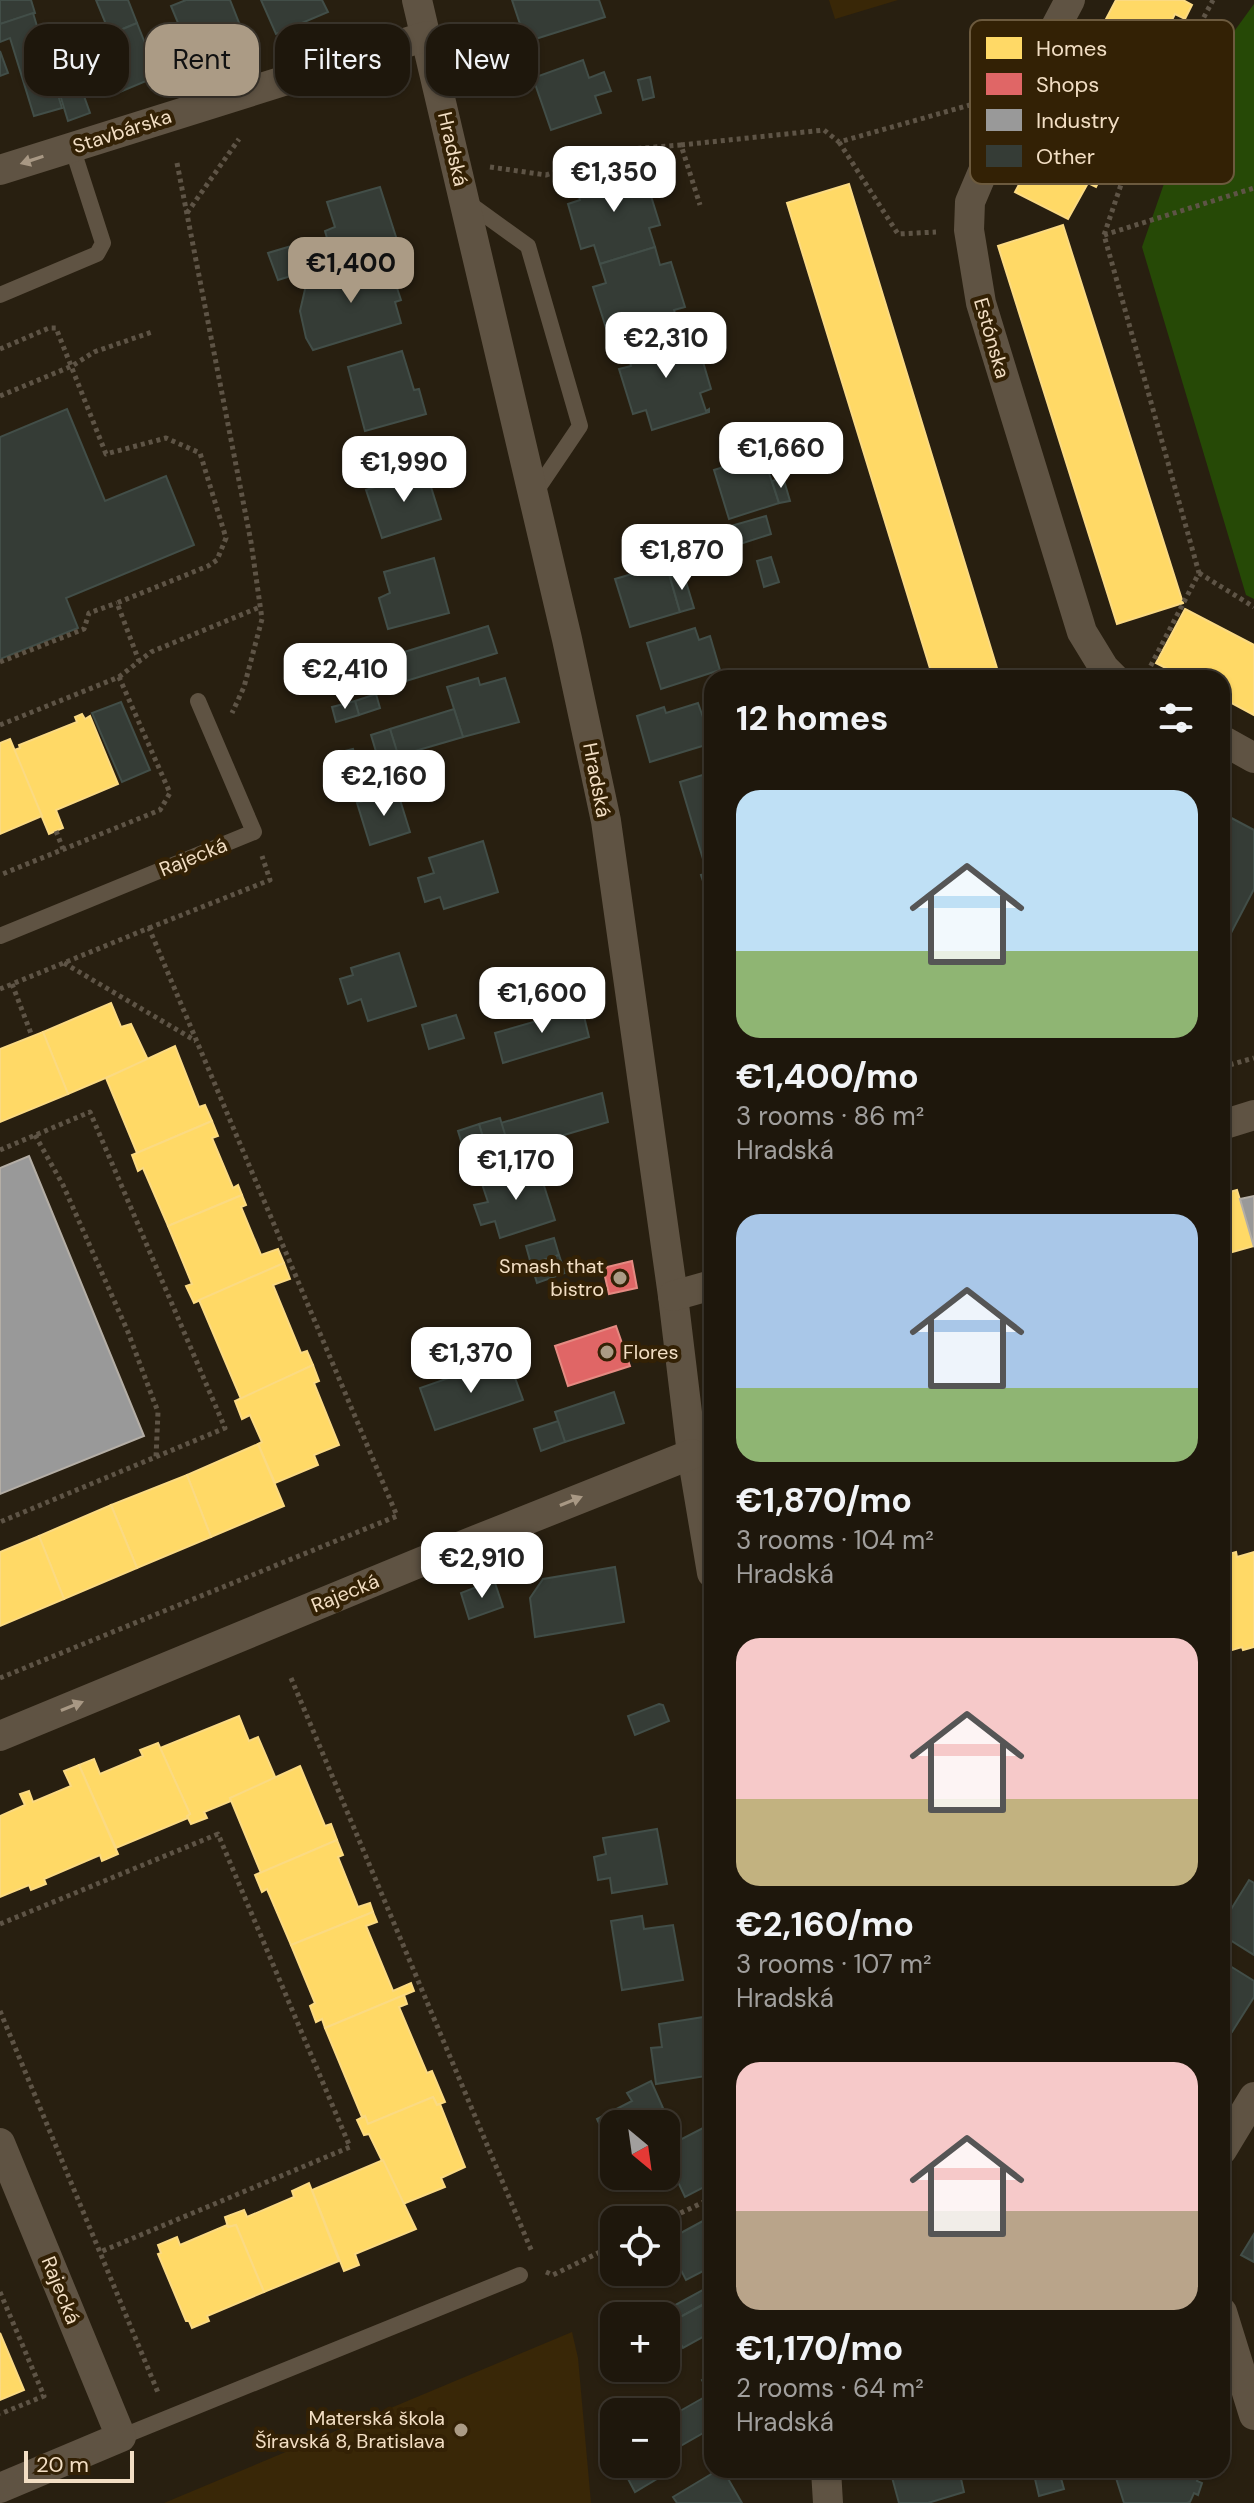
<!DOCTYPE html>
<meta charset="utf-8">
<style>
body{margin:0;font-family:"DM Sans",sans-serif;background:#2b241a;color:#f1f3f6;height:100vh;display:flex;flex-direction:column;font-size:30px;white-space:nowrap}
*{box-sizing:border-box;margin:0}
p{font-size:26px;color:#a19f9d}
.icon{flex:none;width:44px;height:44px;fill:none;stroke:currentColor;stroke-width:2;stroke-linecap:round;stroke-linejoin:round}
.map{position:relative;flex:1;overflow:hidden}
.sheet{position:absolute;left:704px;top:670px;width:526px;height:1808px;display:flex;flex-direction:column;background:#1e170c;border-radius:24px;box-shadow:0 2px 6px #0004,0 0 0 2px #3c362d}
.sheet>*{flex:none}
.top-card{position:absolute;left:24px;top:24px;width:560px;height:72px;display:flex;gap:16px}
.needle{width:52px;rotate:151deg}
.tools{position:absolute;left:600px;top:2110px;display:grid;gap:16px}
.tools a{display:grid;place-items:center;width:80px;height:80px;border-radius:16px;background:#1e170c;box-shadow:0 2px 6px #0004,0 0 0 2px #3c362d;font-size:40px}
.scale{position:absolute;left:24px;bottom:20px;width:110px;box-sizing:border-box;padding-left:8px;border:4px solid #f2dec4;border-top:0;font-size:22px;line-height:28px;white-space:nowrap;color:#f2dec4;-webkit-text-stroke:6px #332105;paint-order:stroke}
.price{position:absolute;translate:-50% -68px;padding:0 18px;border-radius:16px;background:#fff;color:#222;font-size:26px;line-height:52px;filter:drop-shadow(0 2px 4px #0008)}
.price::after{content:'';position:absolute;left:50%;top:48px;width:24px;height:18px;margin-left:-12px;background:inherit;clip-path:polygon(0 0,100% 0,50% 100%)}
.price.on{background:#ab9b85;color:#111}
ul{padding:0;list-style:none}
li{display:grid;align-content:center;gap:16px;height:424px;padding:0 32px}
li span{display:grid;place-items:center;height:248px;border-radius:24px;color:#555}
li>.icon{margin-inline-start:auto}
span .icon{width:144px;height:144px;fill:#fffc;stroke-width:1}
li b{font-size:34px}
h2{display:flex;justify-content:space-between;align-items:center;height:96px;padding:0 32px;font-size:34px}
.tag{padding:0 28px;border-radius:24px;background:#1e170c;box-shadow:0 2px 6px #0004,0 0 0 2px #3c362d;font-size:28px;line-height:72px}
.tag.on{background:#ab9b85;color:#111}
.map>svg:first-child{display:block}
</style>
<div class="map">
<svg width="1254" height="2503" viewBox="0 0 1254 2503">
<rect width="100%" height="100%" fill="#281f10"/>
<!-- built -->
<g fill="#392707">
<path d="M829 0H898L835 19Z"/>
<path d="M572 2332 578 2358 591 2503H164Z"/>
</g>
<!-- green -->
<path fill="#264906" d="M1254 4V599L1246 595 1142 247 1201 77Z"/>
<!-- homes -->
<g fill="#ffd966" stroke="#fbda82" stroke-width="2">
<path d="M1116 0H1183L1192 5 1185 19 1175 14 1139 85 1147 90 1140 104 1131 99 1095 169 1103 173 1096 187 1088 183 1068 219 1015 192Z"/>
<path d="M849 184 1000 678H933L787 203Z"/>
<path d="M1063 225 1183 603 1117 624 998 246Z"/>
<path d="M1185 609 1254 645V715L1222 698V678H1185L1156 663Z"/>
<path d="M82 714 85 719 90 716 118 784 56 810 63 828 49 834 14 750 20 748 19 745 77 722 75 717Z"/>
<path d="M10 739 42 816 0 834V743Z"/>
<path d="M111 1003 121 1027 131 1024 148 1060 68 1094 43 1032Z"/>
<path d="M43 1032 68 1094 0 1122V1049Z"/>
<path d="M175 1046 199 1107 205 1105 212 1121 137 1153 106 1078Z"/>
<path d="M212 1121 218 1136 212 1138 233 1188 238 1185 242 1195 168 1226 143 1168 138 1171 132 1155Z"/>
<path d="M1237 1190 1254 1246 1222 1255V1194Z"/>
<path d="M242 1195 246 1205 241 1207 261 1255 278 1249 284 1263 194 1303 186 1286 192 1284 168 1226Z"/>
<path d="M284 1263 290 1279 273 1285 301 1353 307 1351 313 1365 241 1399 199 1300Z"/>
<path d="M313 1365 319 1381 314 1383 339 1445 314 1455 318 1465 275 1483 258 1444 262 1442 250 1415 242 1419 235 1401Z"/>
<path d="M258 1444 284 1506 211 1537 187 1475Z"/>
<path d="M187 1475 211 1537 137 1568 111 1505Z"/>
<path d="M111 1505 137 1568 64 1599 39 1536Z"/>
<path d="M39 1536 64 1599 0 1626V1552Z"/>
<path d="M1236 1552 1237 1557 1254 1552V1647L1243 1650 1242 1647 1222 1653V1556Z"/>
<path d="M239 1716 249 1741 258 1737 276 1779 230 1798 231 1801 204 1812 207 1818 191 1824 187 1816 190 1814 160 1748Z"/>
<path d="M158 1743 190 1814 187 1816 188 1818 116 1848 79 1765 94 1759 100 1774 143 1756 140 1750Z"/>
<path d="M79 1765 118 1854 102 1861 100 1855 44 1879 46 1884 31 1890 29 1885 0 1897V1816L25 1805 20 1794 29 1791 33 1802 71 1786 64 1771Z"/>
<path d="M300 1766 325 1826 331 1824 337 1840 261 1873 230 1798Z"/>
<path d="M337 1840 343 1855 338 1857 358 1907 370 1903 373 1912 291 1945 267 1889 262 1892 255 1875Z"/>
<path d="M373 1912 377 1922 366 1926 393 1991 411 1983 414 1991 325 2028 322 2019 316 2022 310 2006 315 2003 291 1945Z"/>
<path d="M404 1995 407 2004 399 2007 427 2073 432 2071 445 2102 437 2105 433 2097 368 2124 365 2116 362 2117 325 2028Z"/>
<path d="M433 2097 437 2105 440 2104 465 2167 441 2178 445 2187 403 2204 369 2134 364 2135 357 2120 365 2116 368 2124Z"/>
<path d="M383 2160 416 2229 355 2254 359 2265 344 2271 312 2190Z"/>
<path d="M309 2183 339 2261 264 2292 236 2225 228 2227 225 2217 244 2210 247 2217 294 2197 292 2191Z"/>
<path d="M227 2225 228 2227 236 2225 264 2292 207 2316 209 2321 192 2328 189 2321H186L158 2254 161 2253 158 2245 177 2237 180 2245Z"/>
<path d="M0 2333 24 2390 0 2400Z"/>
</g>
<!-- shops -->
<g fill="#e06666" stroke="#e58a82" stroke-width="2">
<path d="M632 1261 637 1288 609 1294 603 1268Z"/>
<path d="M616 1326 630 1366 568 1386 555 1346Z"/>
</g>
<!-- industry -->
<g fill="#999" stroke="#b4aea6" stroke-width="2">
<path d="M29 1156 144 1436 0 1494V1168Z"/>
<path d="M1254 1196V1247L1240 1199Z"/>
</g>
<!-- building -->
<g fill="#353c36" stroke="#424e48" stroke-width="2">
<path d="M0 0H31L35 13 0 24Z"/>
<path d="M96 0H128L137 23 110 34Z"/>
<path d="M186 0H230L247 43 195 64 171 6Z"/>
<path d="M261 0H322L328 12 276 34Z"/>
<path d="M512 0H599L605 17 526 42Z"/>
<path d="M33 13 62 108 34 116 10 38 0 42V24Z"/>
<path d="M137 23 158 76 120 92 99 39Z"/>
<path d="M0 51 8 73 0 76Z"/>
<path d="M583 60 589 78 604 72 611 91 595 96 601 113 551 130 533 78Z"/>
<path d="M650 77 654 97 643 100 638 80Z"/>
<path d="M79 82 90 113 68 121 58 88Z"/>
<path d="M631 163 632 166 629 167 635 183 646 180 660 225 649 228 655 247 600 264 594 245 581 249 568 204 580 200 574 180Z"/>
<path d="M380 187 397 240 333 259 325 231 335 227 327 202Z"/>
<path d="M308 241 317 268 278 280 268 253Z"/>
<path d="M655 247 660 265 671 262 685 307 674 310 680 330 626 347 619 327 607 331 593 287 606 283 600 264Z"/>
<path d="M385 260 396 271 403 286 397 288 401 300 395 302 401 323 313 350 306 338 300 311 306 285Z"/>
<path d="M680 330 686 349 698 345 711 389 700 393 706 411 709 409V412L652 430 646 410 633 414 619 369 631 366 626 347Z"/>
<path d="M402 351 414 390 419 389 426 414 365 431 348 367Z"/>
<path d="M67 409 105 501 166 476 194 545 66 598 78 628 0 659V437Z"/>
<path d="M763 455 779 503 729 519 714 470Z"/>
<path d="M426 471 441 519 382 538 366 490Z"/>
<path d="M783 477 790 501 779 503 772 481Z"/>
<path d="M766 516 771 534 737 545 731 526Z"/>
<path d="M771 557 779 582 764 587 757 561Z"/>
<path d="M434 558 449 613 388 629 379 598 390 593 384 572Z"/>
<path d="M666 564 680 612 630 627 615 579Z"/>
<path d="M683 572 694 608 680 612 670 577Z"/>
<path d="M488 626 497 653 393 685 385 658Z"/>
<path d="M695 628 699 640 710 636 720 670 661 689 647 643Z"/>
<path d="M478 678 480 685 505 678 519 722 463 737 447 687Z"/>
<path d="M376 694 380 708 359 715 355 701Z"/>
<path d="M355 701 359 715 336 722 332 707Z"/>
<path d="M121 702 150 770 122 782 92 713Z"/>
<path d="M698 703 712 743 650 762 637 716 664 707 666 713Z"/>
<path d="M454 709 463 737 398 756 390 729Z"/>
<path d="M390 729 399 758 380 765 371 735Z"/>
<path d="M353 749 360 772 337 779 329 755Z"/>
<path d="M712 772V857L703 859 680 782Z"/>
<path d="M397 790 410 832 370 845 357 803Z"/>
<path d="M1222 813 1254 830V889L1230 935 1222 931Z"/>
<path d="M483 841 498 892 444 909 440 897 425 902 418 878 434 873 429 858Z"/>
<path d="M712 872V909L701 875Z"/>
<path d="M399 953 416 1006 368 1021 361 999 348 1004 340 979 353 975 351 968Z"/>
<path d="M582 1008 589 1037 503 1063 495 1033Z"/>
<path d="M456 1015 464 1038 429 1049 422 1025Z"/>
<path d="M602 1093 608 1122 510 1151 501 1123Z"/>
<path d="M500 1118 510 1151 489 1158 479 1124Z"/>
<path d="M479 1124 489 1158 468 1164 458 1131Z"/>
<path d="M537 1164 555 1220 500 1238 495 1221 481 1225 474 1205 488 1202 481 1181Z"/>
<path d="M554 1238 559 1255 531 1264 526 1246Z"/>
<path d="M559 1255 565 1273 537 1283 531 1264Z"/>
<path d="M509 1361 523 1400 435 1430 420 1388 480 1367 482 1372Z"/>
<path d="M614 1392 624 1423 565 1442 555 1412Z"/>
<path d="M558 1421 565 1442 541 1451 534 1429Z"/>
<path d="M615 1567 624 1622 535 1637 530 1598 543 1579Z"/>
<path d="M494 1580 503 1607 469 1619 461 1593Z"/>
<path d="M659 1704 663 1705 669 1721 635 1735 628 1716Z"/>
<path d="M657 1829 667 1884 612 1893 610 1878 598 1880 594 1857 606 1854 603 1838Z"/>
<path d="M1249 1880 1254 1883V1955L1222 1935V1924Z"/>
<path d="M642 1916 644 1929 673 1925 683 1980 622 1990 611 1921Z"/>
<path d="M1222 1961 1254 1981V1997L1232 2032 1222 2026Z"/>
<path d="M710 2016 712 2075 656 2084 651 2048 662 2047 659 2024Z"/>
<path d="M651 2081 663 2108 630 2124H614V2132L605 2136 597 2119 632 2101 627 2093Z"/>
<path d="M709 2125 712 2132V2183L685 2197 672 2169 666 2172V2147Z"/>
<path d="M712 2216V2275L707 2269 686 2280 666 2241Z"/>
<path d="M1254 2234V2262L1241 2255Z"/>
<path d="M712 2285V2299L673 2321 668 2309Z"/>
<path d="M712 2300V2332L683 2348 669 2323Z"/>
<path d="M712 2374V2428L675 2449 666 2432V2419L710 2394 702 2380Z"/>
<path d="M650 2464H655L662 2476 635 2492 627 2477Z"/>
<path d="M718 2470H723L742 2503H677L673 2497Z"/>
<path d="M890 2470H959L964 2492 928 2503H899Z"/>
<path d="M1147 2470H1200L1197 2481 1202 2483 1198 2495 1194 2493 1190 2502 1187 2503H1124L1116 2478Z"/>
<path d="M1059 2471 1064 2489 1039 2496 1035 2479Z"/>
</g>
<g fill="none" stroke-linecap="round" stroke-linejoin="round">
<!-- path -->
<g stroke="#5e5446" stroke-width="5" stroke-dasharray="4 4" stroke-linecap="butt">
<path d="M839 142 898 234 936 232"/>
<path d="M681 145 824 130 839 142 977 103"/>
<path d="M177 163 251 542 262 619 244 687 232 713"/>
<path d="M490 167 546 175 630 149 681 145 700 205"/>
<path d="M187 213 239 139"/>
<path d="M1104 235 1254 188"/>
<path d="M0 349 49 328H56L106 454 166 438 200 453 226 538 217 560 208 566 117 603 139 661"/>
<path d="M0 396 72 366 94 352 152 332"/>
<path d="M1199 573 1254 607"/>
<path d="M0 662 84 629 89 613 117 603"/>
<path d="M1147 673 1199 573 1104 235 1132 152 1213 0"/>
<path d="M119 677 151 652 260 607"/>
<path d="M0 725 119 677 170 793 160 810 0 875"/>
<path d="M56 831 63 849"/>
<path d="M149 928 270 880 262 856"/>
<path d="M64 963 196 1041"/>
<path d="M12 984 32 1036"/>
<path d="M0 989 149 928 397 1516 0 1678"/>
<path d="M1222 1067 1254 1058"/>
<path d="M35 1135 63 1185 128 1332 158 1412 156 1457"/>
<path d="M0 1150 90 1112 225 1428 0 1522"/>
<path d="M291 1678 532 2252"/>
<path d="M0 1924 218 1834 350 2147 100 2252"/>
<path d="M0 2011 159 2395"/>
<path d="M666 2220 712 2198"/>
<path d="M546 2272 553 2275 614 2245"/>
<path d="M0 2292 44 2396 0 2414"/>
</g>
<!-- service -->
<g stroke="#5f5343" stroke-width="16">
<path d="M467 202 528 246 580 426 534 494"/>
<path d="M0 295 97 254 103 243 72 147"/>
<path d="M0 936 254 832 198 701"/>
<path d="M121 2437 520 2275"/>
</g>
<!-- minor -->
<g stroke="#5f5343" stroke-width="30">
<path d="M417 0 567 639 606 821 673 1296 692 1454 712 1573"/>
<path d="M1070 0 998 136 970 202 969 230 981 303 1082 632 1104 668 1114 678"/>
<path d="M0 170 427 36"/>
<path d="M1222 740 1254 758"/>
<path d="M1222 1125 1254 1115"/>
<path d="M673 1296 712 1285"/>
<path d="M0 1736 421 1562 692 1454"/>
<path d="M0 2143 121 2437 0 2488"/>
<path d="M1222 2150 1254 2097"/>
<path d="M1222 2312 1254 2415"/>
<path d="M826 2470 828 2503"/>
</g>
</g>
<!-- one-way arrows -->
<defs><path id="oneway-solid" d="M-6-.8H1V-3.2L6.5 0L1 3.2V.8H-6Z" transform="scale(2)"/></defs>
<g fill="#a89884">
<use href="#oneway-solid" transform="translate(32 160) rotate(162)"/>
<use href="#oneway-solid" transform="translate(571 1501) rotate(-22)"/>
<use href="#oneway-solid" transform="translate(72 1706) rotate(-22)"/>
</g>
<!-- markers -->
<g fill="#ab9b85" stroke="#332105" stroke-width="3">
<circle cx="620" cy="1278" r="8"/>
<circle cx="607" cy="1352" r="8"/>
<circle cx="461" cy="2430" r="8"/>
</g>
<g text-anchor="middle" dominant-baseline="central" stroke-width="8" stroke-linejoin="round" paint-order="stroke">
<!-- street labels -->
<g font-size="20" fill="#f2dec4" stroke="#332105">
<text transform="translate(122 131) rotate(-18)">Stavbárska</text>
<text transform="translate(453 149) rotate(77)">Hradská</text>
<text transform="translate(992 338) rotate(74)">Estónska</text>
<text transform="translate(597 780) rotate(79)">Hradská</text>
<text transform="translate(193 857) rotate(-22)">Rajecká</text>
<text transform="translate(345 1593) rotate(-22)">Rajecká</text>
<text transform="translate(61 2290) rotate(68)">Rajecká</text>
</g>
<!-- poi labels -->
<g font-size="20" fill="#f2dec4" stroke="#332105" text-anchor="end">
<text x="604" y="1266">Smash that<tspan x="604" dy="23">bistro</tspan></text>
<text x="623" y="1352" text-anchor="start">Flores</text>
<text x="445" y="2418">Materská škola<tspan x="445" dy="23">Šíravská 8, Bratislava</tspan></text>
</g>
</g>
<!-- legend -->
<rect x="970" y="20" width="264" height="164" rx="12" fill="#332105" stroke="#6c5a3e" stroke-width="2"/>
<rect x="986" y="37" width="36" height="22" fill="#ffd966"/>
<rect x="986" y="73" width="36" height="22" fill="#e06666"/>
<rect x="986" y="109" width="36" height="22" fill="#999"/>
<rect x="986" y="145" width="36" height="22" fill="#353c36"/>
<g font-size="22" fill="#f2dec4">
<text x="1036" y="56">Homes</text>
<text x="1036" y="92">Shops</text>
<text x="1036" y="128">Industry</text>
<text x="1036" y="164">Other</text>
</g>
</svg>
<div class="tools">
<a><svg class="needle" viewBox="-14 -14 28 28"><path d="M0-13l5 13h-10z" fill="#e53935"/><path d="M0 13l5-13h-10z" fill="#a19f9d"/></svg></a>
<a><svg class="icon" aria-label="locate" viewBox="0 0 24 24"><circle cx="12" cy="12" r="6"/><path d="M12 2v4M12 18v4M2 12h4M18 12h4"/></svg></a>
<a>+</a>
<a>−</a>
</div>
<div class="scale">20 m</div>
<b class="price" style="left:614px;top:214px">€1,350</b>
<b class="price on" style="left:351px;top:305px">€1,400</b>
<b class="price" style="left:666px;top:380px">€2,310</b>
<b class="price" style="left:781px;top:490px">€1,660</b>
<b class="price" style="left:404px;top:504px">€1,990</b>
<b class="price" style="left:682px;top:592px">€1,870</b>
<b class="price" style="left:345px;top:711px">€2,410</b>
<b class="price" style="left:384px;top:818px">€2,160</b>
<b class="price" style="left:542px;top:1035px">€1,600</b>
<b class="price" style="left:516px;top:1202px">€1,170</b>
<b class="price" style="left:471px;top:1395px">€1,370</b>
<b class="price" style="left:482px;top:1600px">€2,910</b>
<div class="top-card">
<a class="tag">Buy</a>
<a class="tag on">Rent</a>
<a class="tag">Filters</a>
<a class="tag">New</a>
</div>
<section class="sheet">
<h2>12 homes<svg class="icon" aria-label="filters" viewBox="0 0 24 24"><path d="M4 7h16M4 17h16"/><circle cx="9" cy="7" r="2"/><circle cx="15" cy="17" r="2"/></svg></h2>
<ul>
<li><span style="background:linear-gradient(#bfe0f5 65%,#8fb573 0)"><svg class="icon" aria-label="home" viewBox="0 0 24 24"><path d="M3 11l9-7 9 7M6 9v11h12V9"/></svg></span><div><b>€1,400/mo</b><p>3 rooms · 86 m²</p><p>Hradská</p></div></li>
<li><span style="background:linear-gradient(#a9c7e8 70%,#8fb573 0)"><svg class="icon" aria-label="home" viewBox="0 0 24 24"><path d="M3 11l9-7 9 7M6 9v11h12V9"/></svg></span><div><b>€1,870/mo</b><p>3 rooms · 104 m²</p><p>Hradská</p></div></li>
<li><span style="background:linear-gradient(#f6c9c9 65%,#c2b280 0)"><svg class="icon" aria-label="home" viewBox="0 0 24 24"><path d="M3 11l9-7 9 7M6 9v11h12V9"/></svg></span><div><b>€2,160/mo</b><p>3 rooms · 107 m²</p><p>Hradská</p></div></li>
<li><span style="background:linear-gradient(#f6c9c9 60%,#b9a48a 0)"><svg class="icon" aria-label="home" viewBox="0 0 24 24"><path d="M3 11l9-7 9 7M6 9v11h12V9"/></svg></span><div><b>€1,170/mo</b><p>2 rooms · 64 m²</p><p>Hradská</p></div></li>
</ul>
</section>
</div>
